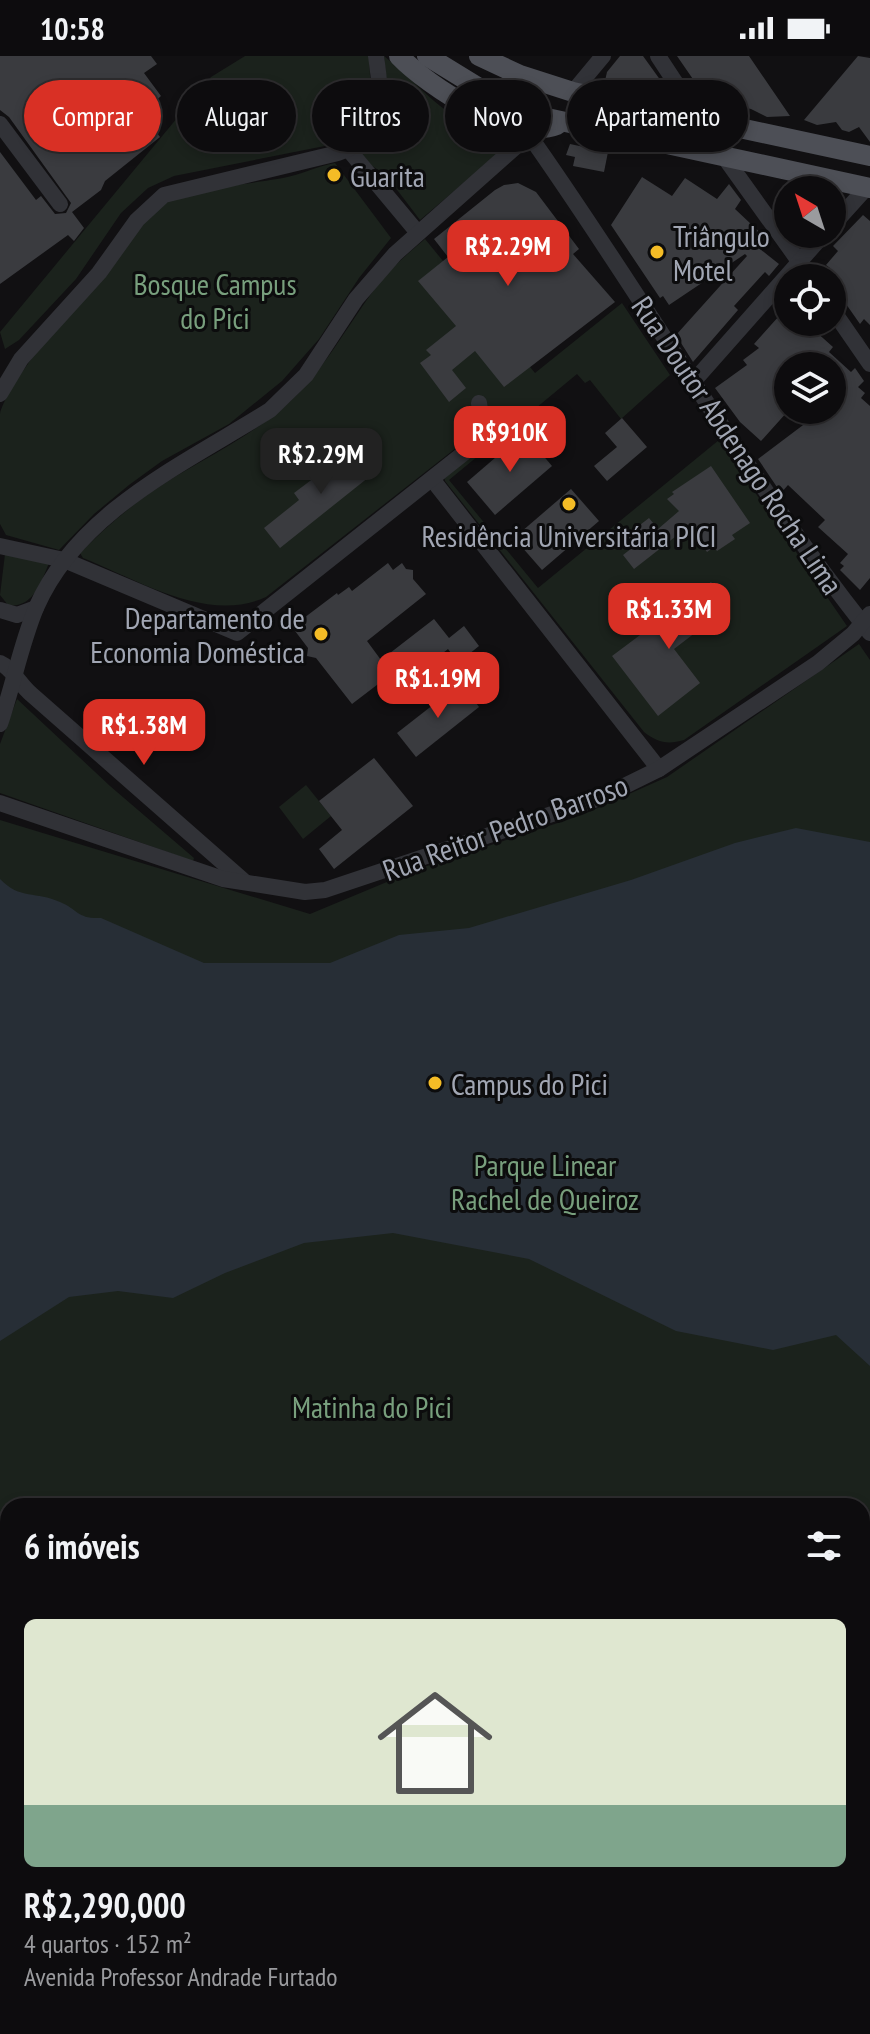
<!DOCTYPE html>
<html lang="pt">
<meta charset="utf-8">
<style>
body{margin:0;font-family:"PT Sans Narrow",sans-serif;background:#1b1a1c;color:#f1f3f6;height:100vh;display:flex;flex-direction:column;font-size:30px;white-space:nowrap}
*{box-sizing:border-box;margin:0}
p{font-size:26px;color:#9a9b9e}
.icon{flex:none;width:44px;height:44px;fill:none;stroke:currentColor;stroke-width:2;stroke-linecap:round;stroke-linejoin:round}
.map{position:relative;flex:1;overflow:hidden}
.drawer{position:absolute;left:0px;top:1442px;width:870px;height:536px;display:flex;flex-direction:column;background:#0d0c0e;border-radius:24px 24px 0 0;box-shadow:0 4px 12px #0003,0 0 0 2px #2d2c2e}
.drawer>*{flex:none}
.top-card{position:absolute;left:24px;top:24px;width:822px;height:72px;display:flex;gap:16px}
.needle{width:52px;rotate:321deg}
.fabs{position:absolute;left:774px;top:120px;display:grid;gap:16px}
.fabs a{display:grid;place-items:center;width:72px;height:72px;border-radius:50%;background:#0d0c0e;box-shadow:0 4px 12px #0003,0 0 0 2px #2d2c2e;font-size:40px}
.price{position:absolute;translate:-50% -68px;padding:0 18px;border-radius:16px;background:#d93025;color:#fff;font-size:26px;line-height:52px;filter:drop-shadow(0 2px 4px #0008)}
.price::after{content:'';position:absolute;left:50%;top:48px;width:24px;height:18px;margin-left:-12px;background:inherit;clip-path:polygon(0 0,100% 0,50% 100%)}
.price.on{background:#222;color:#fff}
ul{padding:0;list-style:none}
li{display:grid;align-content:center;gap:16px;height:424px;padding:0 24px}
li span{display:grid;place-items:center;height:248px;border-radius:12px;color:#555}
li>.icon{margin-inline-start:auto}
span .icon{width:144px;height:144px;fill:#fffc;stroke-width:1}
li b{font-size:34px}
h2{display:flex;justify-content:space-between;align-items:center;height:96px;padding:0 24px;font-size:34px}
.tag{padding:0 28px;border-radius:36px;background:#0d0c0e;box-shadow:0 4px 12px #0003,0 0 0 2px #2d2c2e;font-size:28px;line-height:72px}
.tag.on{background:#d93025;color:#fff}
.status{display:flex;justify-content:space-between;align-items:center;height:56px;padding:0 40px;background:#0d0c0e;direction:ltr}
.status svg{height:22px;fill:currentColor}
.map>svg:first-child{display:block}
</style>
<div class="status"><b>10:58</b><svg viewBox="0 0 49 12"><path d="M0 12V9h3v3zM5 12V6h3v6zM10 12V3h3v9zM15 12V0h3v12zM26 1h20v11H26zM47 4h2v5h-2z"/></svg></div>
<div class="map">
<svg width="870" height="1978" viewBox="0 0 870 1978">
<rect width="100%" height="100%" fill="#111012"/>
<!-- green -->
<g fill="#1b221c">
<path d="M245 0H369L372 58 359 75 340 87 174 120 148 132 121 157 76 223 19 284 5 293 0 276 211 21Z"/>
<path d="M384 0C418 27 446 65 490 77 498 79 506 77 515 77L518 81 420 164 385 118 367 107 359 95C396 66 388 42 384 0Z"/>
<path d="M335 107 391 182 359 222 319 283 282 325 229 368 162 405 129 429 94 458 59 494 6 479 0 468C0 436 0 388 0 358 6 324 133 170 164 148 184 134 256 127 283 122 301 119 317 110 335 107Z"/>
<path d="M425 183 535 317 622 247 670 319 621 363 590 324 585 327 577 318 449 424 538 532 719 384 847 570 684 684C667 689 657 686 644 676L445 425 444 420 486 383 470 381 266 541C208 568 138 524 83 502L80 497C102 475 124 455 150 437 193 407 243 386 284 351 323 317 346 271 377 230 391 212 407 198 425 183Z"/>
<path d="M5 498 49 507C41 527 32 553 8 549L0 539Z"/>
<path d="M859 588 870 604V1782L862 1780V1450H8V1493L0 1496V764L310 858 418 813 582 759 667 721Z"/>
<path d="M17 643 110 730 194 802 193 805 0 737V688Z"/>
<path d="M306 729 331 760 303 783 279 751Z"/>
</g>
<!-- water -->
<path fill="#272e36" d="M796 772 870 786V1310L836 1279 773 1294 676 1275 529 1203 393 1177 304 1187 225 1217 173 1242 118 1235 69 1241 0 1285V823C20 844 36 835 60 846 79 854 77 863 101 862L204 907H330L399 879 469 872 631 824 735 787Z"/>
<!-- building -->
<g fill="#3a3b3f">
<path d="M0 0H151L157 8 144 17 161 40 142 57 160 81 105 125 101 134 72 156 84 172 74 185 68 179 0 228V96L36 144 41 140 55 158 66 157 71 147 9 61 0 54Z"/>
<path d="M620 0H643L661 25 657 41 604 29 607 16Z"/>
<path d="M677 0H749L790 60 767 61 751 53 722 47 697 29Z"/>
<path d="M858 0 870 2V86L859 71 849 76 842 74 836 66 817 69 804 64Z"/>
<path d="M570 88 608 96 604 116 573 110 575 101 566 99Z"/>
<path d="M642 121 672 140 685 122 717 143 729 128 741 144 735 153 768 184 760 193 779 208 769 220 765 216 734 250 738 254 693 306 676 279 747 200 745 198 669 249 663 240 660 242 611 169Z"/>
<path d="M518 127 536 136 579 193 573 198 615 246 504 331 475 295 452 314 466 332 449 346 420 307 431 299 426 294 456 270 418 225 448 201 434 183 495 134 504 129Z"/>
<path d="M863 159 870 165V269L864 263 860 268 832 228V222L825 218 830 212 826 209 838 195 833 190Z"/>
<path d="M788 250V266H805L833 291 829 296 851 316 855 312 864 325 858 331 865 337 861 342 870 350V522L860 534 840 514 844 510 840 507 848 498 818 471 825 464 788 429 781 437 758 403 823 354H832V310H788V355L761 385 740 366 715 332 747 309 743 304 759 292 754 288Z"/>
<path d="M622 362 647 391 607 425 594 410 617 391 605 377Z"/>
<path d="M524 377 552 410 495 459 467 426Z"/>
<path d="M371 392 379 403 365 416 369 421 280 492 264 472 299 444 294 437 343 400 349 398 355 404Z"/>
<path d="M711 410 750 467 732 479 735 483 717 495 714 491 707 496 689 470 634 513 623 499 632 492 623 482 649 462 658 473 679 455 667 443 674 438 672 436Z"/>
<path d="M571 433 599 465 542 514 514 482Z"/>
<path d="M388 507 393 514 402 507 406 513 413 514V523L426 538 367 585 381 604 434 563 449 582 464 570 479 590 458 607 448 593 416 618 407 606 352 648 316 602 307 600 308 592 292 571 337 537 338 539 349 531 352 535Z"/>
<path d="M711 526 730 550 674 593 700 627 658 660 612 600Z"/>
<path d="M461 627 479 651 416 701 397 677Z"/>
<path d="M374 702 413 750 334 813 319 793 342 774 319 745Z"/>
</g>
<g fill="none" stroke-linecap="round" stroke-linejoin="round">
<!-- minor -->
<g stroke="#313237" stroke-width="16">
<path d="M658 0 725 102 811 222"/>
<path d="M573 36 603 0"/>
<path d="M0 68 60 148"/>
<path d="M529 79C645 243 745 420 870 577"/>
<path d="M348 93 418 177"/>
<path d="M832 170 867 131"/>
<path d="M832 253 870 308"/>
<path d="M693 326 824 178"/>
<path d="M0 338 21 303 99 217 137 164 164 139 338 97C387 80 382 43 376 0"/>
<path d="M432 423 659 713"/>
<path d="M0 490 64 504 237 577 464 397 482 368 479 347"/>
<path d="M0 554 17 559 36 552"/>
<path d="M0 607C12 612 20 629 31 638L245 826"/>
<path d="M0 668C13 630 21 588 36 552 78 455 186 407 270 354L306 319 356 243 395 198 529 79 544 72"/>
<path d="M0 747 223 823 305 836 325 834 600 742 659 713 818 607 853 578 870 558"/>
<path d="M0 1743 8 1754"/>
<path d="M0 1795 8 1806"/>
<path d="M131 1970 137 1978"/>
<path d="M796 1970 813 1978"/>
<path d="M293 1972 401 1973 424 1970"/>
<path d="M675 1973 684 1978"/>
<path d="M229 1978 245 1970"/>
</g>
<!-- major -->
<g stroke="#4d4f56" stroke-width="20">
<path d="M399 0C429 31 513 86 557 69"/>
<path d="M427 0 489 38 547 62 870 132"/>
<path d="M479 0 520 19 573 36 870 100"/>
</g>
</g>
<!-- markers -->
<g fill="#f4bc26" stroke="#0c0c0d" stroke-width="3">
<circle cx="334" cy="119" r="8"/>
<circle cx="657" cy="196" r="8"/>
<circle cx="569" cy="448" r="8"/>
<circle cx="321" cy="578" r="8"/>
<circle cx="435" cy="1027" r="8"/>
</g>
<g text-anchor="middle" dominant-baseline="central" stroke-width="6" stroke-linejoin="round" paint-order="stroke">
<!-- poi labels -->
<g font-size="30" fill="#a1a6b3" stroke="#0c0c0d" text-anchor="start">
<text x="350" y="119">Guarita</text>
<text x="673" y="179">Triângulo<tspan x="673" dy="34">Motel</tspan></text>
<text x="569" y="479" text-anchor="middle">Residência Universitária PICI</text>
<text x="305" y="561" text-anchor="end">Departamento de<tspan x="305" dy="34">Economia Doméstica</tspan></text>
<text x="451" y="1027">Campus do Pici</text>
</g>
<!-- park labels -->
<g font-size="30" fill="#789f7d" stroke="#0c0c0d">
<text x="215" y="227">Bosque Campus<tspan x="215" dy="34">do Pici</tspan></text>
<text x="545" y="1108">Parque Linear<tspan x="545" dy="34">Rachel de Queiroz</tspan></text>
<text x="372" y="1350">Matinha do Pici</text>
</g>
<!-- street labels -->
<g font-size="30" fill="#a1a6b3" stroke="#0c0c0d">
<text transform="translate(738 389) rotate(56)">Rua Doutor Abdenago Rocha Lima</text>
<text transform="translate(505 771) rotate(-20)">Rua Reitor Pedro Barroso</text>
</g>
</g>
</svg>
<div class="fabs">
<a><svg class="needle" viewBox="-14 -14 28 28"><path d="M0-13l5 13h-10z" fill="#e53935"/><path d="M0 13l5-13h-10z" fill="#9a9b9e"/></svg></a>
<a><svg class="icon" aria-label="locate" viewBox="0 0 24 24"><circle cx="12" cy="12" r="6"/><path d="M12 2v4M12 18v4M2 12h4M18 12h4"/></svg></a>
<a><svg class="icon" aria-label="layers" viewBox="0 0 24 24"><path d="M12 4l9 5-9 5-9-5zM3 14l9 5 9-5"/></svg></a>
</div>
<b class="price" style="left:508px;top:232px">R$2.29M</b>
<b class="price" style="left:510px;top:418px">R$910K</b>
<b class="price on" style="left:321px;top:440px">R$2.29M</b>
<b class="price" style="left:669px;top:595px">R$1.33M</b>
<b class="price" style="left:438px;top:664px">R$1.19M</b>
<b class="price" style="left:144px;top:711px">R$1.38M</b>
<div class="top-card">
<a class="tag on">Comprar</a>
<a class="tag">Alugar</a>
<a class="tag">Filtros</a>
<a class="tag">Novo</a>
<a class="tag">Apartamento</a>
</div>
<section class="drawer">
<h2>6 imóveis<svg class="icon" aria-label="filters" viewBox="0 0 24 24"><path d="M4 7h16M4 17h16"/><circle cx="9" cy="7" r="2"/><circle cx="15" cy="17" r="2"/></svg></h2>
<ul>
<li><span style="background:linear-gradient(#dfe7d0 75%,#7fa58c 0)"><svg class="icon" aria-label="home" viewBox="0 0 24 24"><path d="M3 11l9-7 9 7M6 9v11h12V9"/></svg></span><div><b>R$2,290,000</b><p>4 quartos · 152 m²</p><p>Avenida Professor Andrade Furtado</p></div></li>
</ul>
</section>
</div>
